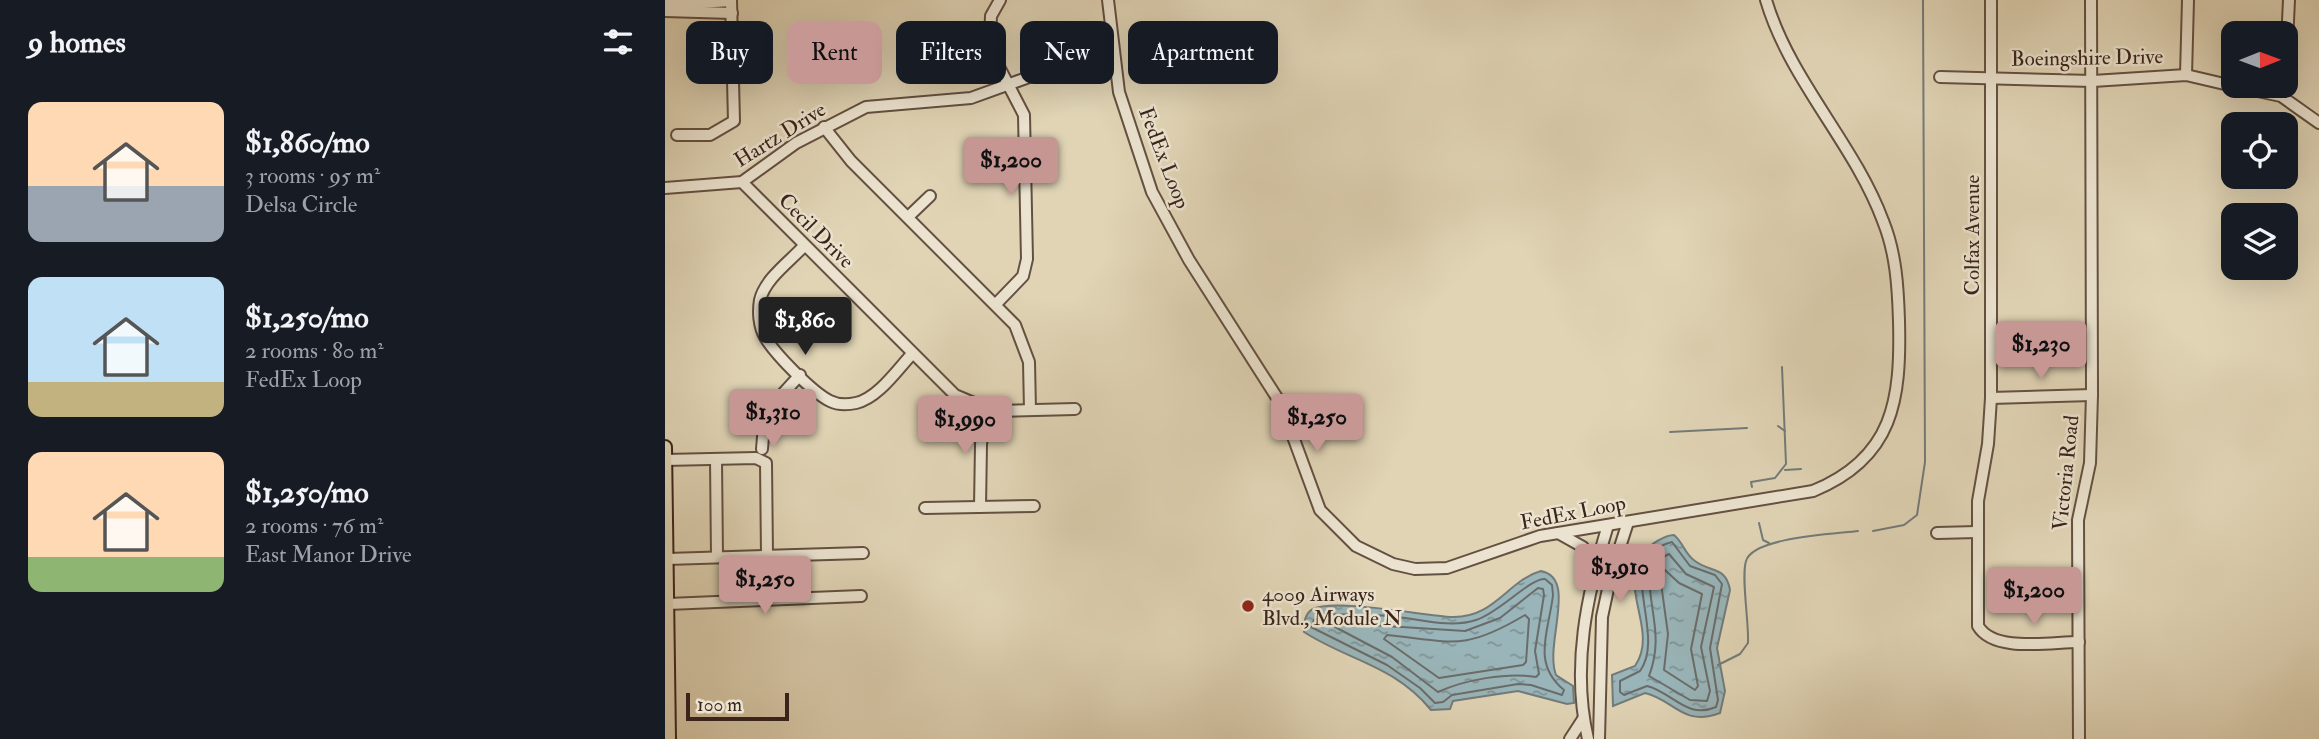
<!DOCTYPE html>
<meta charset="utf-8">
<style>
body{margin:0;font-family:"IM FELL Double Pica",serif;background:#20242c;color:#f1f3f6;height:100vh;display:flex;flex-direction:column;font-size:26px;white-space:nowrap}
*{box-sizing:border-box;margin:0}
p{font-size:23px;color:#9ea1a6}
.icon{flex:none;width:38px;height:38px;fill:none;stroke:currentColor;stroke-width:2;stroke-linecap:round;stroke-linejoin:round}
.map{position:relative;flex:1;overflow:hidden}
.details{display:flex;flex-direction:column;background:#171b24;width:665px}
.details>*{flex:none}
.hud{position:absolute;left:21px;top:21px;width:665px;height:63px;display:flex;gap:14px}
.needle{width:46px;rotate:89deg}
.controls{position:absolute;left:1556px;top:21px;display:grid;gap:14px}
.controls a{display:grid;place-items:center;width:77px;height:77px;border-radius:14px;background:#171b24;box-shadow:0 7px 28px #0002;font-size:35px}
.scale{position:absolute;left:21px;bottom:18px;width:103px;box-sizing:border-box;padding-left:7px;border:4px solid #3a241b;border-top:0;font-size:19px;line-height:24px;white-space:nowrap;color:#3a241b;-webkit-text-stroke:5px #ebe3cf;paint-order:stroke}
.price{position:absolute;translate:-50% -60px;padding:0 16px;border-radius:7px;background:#c59692;color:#111;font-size:23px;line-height:46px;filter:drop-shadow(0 2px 4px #0008)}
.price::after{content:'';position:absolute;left:50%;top:42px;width:21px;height:16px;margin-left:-10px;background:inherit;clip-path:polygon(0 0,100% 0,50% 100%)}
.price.on{background:#222;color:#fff}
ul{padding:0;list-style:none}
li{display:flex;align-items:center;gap:21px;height:175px;padding:0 28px}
li span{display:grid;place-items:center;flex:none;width:196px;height:140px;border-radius:14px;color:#555}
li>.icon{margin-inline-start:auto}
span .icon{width:84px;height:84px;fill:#fffc;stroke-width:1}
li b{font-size:30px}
h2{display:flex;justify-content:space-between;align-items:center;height:84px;padding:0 28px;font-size:30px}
.chip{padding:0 24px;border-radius:14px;background:#171b24;box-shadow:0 7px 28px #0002;font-size:24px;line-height:63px}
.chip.on{background:#c59692;color:#111}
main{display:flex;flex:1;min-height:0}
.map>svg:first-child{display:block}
</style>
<main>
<section class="details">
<h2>9 homes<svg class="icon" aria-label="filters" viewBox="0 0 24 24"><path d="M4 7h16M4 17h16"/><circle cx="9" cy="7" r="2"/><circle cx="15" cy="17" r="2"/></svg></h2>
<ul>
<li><span style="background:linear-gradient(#ffd9b3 60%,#9aa5b1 0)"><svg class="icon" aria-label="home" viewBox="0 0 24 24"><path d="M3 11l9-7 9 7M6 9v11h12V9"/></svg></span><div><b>$1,860/mo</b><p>3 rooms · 95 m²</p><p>Delsa Circle</p></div></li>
<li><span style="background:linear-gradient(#bfe0f5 75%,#c2b280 0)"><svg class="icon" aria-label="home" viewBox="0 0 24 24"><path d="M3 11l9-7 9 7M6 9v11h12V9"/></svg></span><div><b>$1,250/mo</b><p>2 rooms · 80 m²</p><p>FedEx Loop</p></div></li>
<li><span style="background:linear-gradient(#ffd9b3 75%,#8fb573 0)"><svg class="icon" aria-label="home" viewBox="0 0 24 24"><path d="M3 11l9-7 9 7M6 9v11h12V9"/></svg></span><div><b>$1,250/mo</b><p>2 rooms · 76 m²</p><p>East Manor Drive</p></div></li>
</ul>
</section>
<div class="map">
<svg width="1654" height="739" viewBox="0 0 1654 739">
<defs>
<pattern id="water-ripples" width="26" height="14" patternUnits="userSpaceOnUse" patternTransform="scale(1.75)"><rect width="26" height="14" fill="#99b5b9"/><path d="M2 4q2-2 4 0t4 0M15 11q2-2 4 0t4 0" fill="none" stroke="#7e9396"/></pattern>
</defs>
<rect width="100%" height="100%" fill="#e0d4b5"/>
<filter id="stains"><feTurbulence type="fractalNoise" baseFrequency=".00286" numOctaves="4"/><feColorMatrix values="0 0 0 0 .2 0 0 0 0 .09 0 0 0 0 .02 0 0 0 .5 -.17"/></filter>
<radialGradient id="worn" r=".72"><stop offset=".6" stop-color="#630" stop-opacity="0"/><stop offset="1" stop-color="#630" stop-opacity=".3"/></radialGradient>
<!-- water -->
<g fill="url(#water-ripples)" stroke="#737b7a" stroke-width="2">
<path d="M1009 535C1018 542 1020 555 1030 561 1046 573 1061 566 1065 590L1052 648 1060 691 1055 713C1017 727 1010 700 980 693L948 706 947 675 970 666C997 627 942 577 989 543 996 539 1001 535 1009 535Z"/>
<path d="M876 571C913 578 879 644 891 675L908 686 909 703 902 704 853 691 788 701 785 709 766 710C729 665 684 661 639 632 638 624 640 613 648 609 670 598 760 616 787 617 830 618 843 580 876 571Z"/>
</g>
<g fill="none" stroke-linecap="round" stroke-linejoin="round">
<!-- shore -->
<g stroke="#6a6c6a" stroke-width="2">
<path d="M1007 542 1025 566 1050 575 1057 584 1045 648 1053 700 1051 707C1022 720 1007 692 982 686L959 695 955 692V681L975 671C1003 632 945 558 1007 542Z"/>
<path d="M1004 554 1021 574 1049 587 1036 647 1045 691 1042 701 1025 700 984 676C999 636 984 612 984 572L993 560Z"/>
<path d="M1000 570 1014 583 1037 594 1026 649 1033 686 1030 690 999 670 1003 634 995 576Z"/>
<path d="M880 579 887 585 888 595C884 631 866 663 899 690L897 695 866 685 853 684 787 695 778 702 770 703 755 688 722 665 646 627 651 616 659 614C681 615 703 614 724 616 752 618 784 629 811 620 834 613 865 578 880 579Z"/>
<path d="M873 588 878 589 879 595 870 651 874 674 871 677C842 672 799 680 773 692L727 657 670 627 673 623 800 631 835 618Z"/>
<path d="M860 615 864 619 861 662 858 665 774 678 719 639 722 635C788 642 800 651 860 615Z"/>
</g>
<!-- stream -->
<g stroke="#737b7a" stroke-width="2">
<path d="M1113 426 1120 431"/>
<path d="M1005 432 1082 428"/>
<path d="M1120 470 1136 469"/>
<path d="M1087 487 1086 482 1110 478 1121 464 1117 367"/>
<path d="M1094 523 1098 540 1104 543"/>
<path d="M1208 531 1239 525 1252 515 1260 462 1258 0"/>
<path d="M1053 665 1075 654 1083 643C1084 621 1076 578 1081 561 1088 537 1170 534 1193 531"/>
</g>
<!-- minor casing -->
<g stroke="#645042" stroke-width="14">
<g id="minor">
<path d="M443 0 454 92 487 192 524 260 616 404 655 510 691 546 728 564 750 569 782 568 875 536 1148 491C1229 458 1236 399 1234 321 1233 287 1231 253 1218 221 1189 143 1125 81 1101 0"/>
<path d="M1326 0V398L1323 444 1313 501V626C1329 653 1385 642 1414 642"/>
<path d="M0 5 66 1"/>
<path d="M0 11 67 13"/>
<path d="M1521 75 1523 0"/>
<path d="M1275 77 1428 81 1521 75 1568 86"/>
<path d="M1620 84 1624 0"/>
<path d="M1569 86 1616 96 1654 123"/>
<path d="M159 127 186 161 350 325 364 362 365 410"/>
<path d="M12 135H45L69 121 66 0"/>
<path d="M77 182 290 395 328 411 410 409"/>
<path d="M0 188 77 182 131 143 201 107 306 98 378 72 410 69"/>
<path d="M243 217 265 196"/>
<path d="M138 247C124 262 100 279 95 300 93 312 94 327 100 337 109 353 148 393 165 401 173 405 182 405 191 403 213 398 232 370 247 354"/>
<path d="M331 304 358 276 362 259 359 115 331 61 325 39 326 16 335 0"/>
<path d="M1326 398 1427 395"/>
<path d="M97 449 100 413 135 375"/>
<path d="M51 459 52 557"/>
<path d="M0 460 91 458 101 463 102 556"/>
<path d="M315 507 316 444 322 410"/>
<path d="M260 508 369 506"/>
<path d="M893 533 918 547 929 572"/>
<path d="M1272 533 1312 532"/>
<path d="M2 559 198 553"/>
<path d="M3 604 196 596"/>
<path d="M905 739 918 719"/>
<path d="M923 739C906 667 922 594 943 525"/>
<path d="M934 739 937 617 946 575 963 522"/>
<path d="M1414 739 1413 520 1425 463 1427 395 1426 0"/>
</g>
</g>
<!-- major casing -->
<g stroke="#3a241b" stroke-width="16">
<path id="major" d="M0 447 4 739"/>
</g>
<!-- minor -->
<use href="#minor" stroke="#ebe3cf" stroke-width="10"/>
<!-- major -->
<use href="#major" stroke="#e0d4b5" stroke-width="12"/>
</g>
<!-- markers -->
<circle fill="#8f2418" stroke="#ebe3cf" stroke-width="2.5" cx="583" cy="606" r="7"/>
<g text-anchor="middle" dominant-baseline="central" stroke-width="5" stroke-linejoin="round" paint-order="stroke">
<!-- street labels -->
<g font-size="21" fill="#3a241b" stroke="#ebe3cf">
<text transform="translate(1422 58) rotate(-1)">Boeingshire Drive</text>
<text transform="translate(115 135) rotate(-32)">Hartz Drive</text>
<text transform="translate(499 158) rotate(69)">FedEx Loop</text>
<text transform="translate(151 231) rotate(45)">Cecil Drive</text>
<text transform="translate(1307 235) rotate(-90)">Colfax Avenue</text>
<text transform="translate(1401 473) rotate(-84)">Victoria Road</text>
<text transform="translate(908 513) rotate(-11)">FedEx Loop</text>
</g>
<!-- poi labels -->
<g font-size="21" fill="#3a241b" stroke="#ebe3cf" text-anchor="start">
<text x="597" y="594">4009 Airways<tspan x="597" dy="24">Blvd., Module N</tspan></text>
</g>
</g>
<rect width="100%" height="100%" filter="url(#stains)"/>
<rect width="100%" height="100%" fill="url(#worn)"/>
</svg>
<div class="controls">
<a><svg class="needle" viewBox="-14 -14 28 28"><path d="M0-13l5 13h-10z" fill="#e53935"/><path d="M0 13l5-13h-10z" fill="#9ea1a6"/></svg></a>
<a><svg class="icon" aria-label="locate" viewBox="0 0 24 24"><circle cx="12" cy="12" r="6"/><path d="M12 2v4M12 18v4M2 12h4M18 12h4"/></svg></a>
<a><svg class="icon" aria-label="layers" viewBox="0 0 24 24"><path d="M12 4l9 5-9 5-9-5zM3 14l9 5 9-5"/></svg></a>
</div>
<div class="scale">100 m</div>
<b class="price" style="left:346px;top:197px">$1,200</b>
<b class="price on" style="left:140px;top:357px">$1,860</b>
<b class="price" style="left:1376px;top:381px">$1,230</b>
<b class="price" style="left:108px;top:449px">$1,310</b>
<b class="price" style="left:652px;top:454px">$1,250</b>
<b class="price" style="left:300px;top:456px">$1,990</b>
<b class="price" style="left:955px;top:604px">$1,910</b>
<b class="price" style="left:100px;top:616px">$1,250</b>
<b class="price" style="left:1369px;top:627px">$1,200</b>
<div class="hud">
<a class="chip">Buy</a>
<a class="chip on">Rent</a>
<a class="chip">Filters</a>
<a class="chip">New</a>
<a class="chip">Apartment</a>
</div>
</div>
</main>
